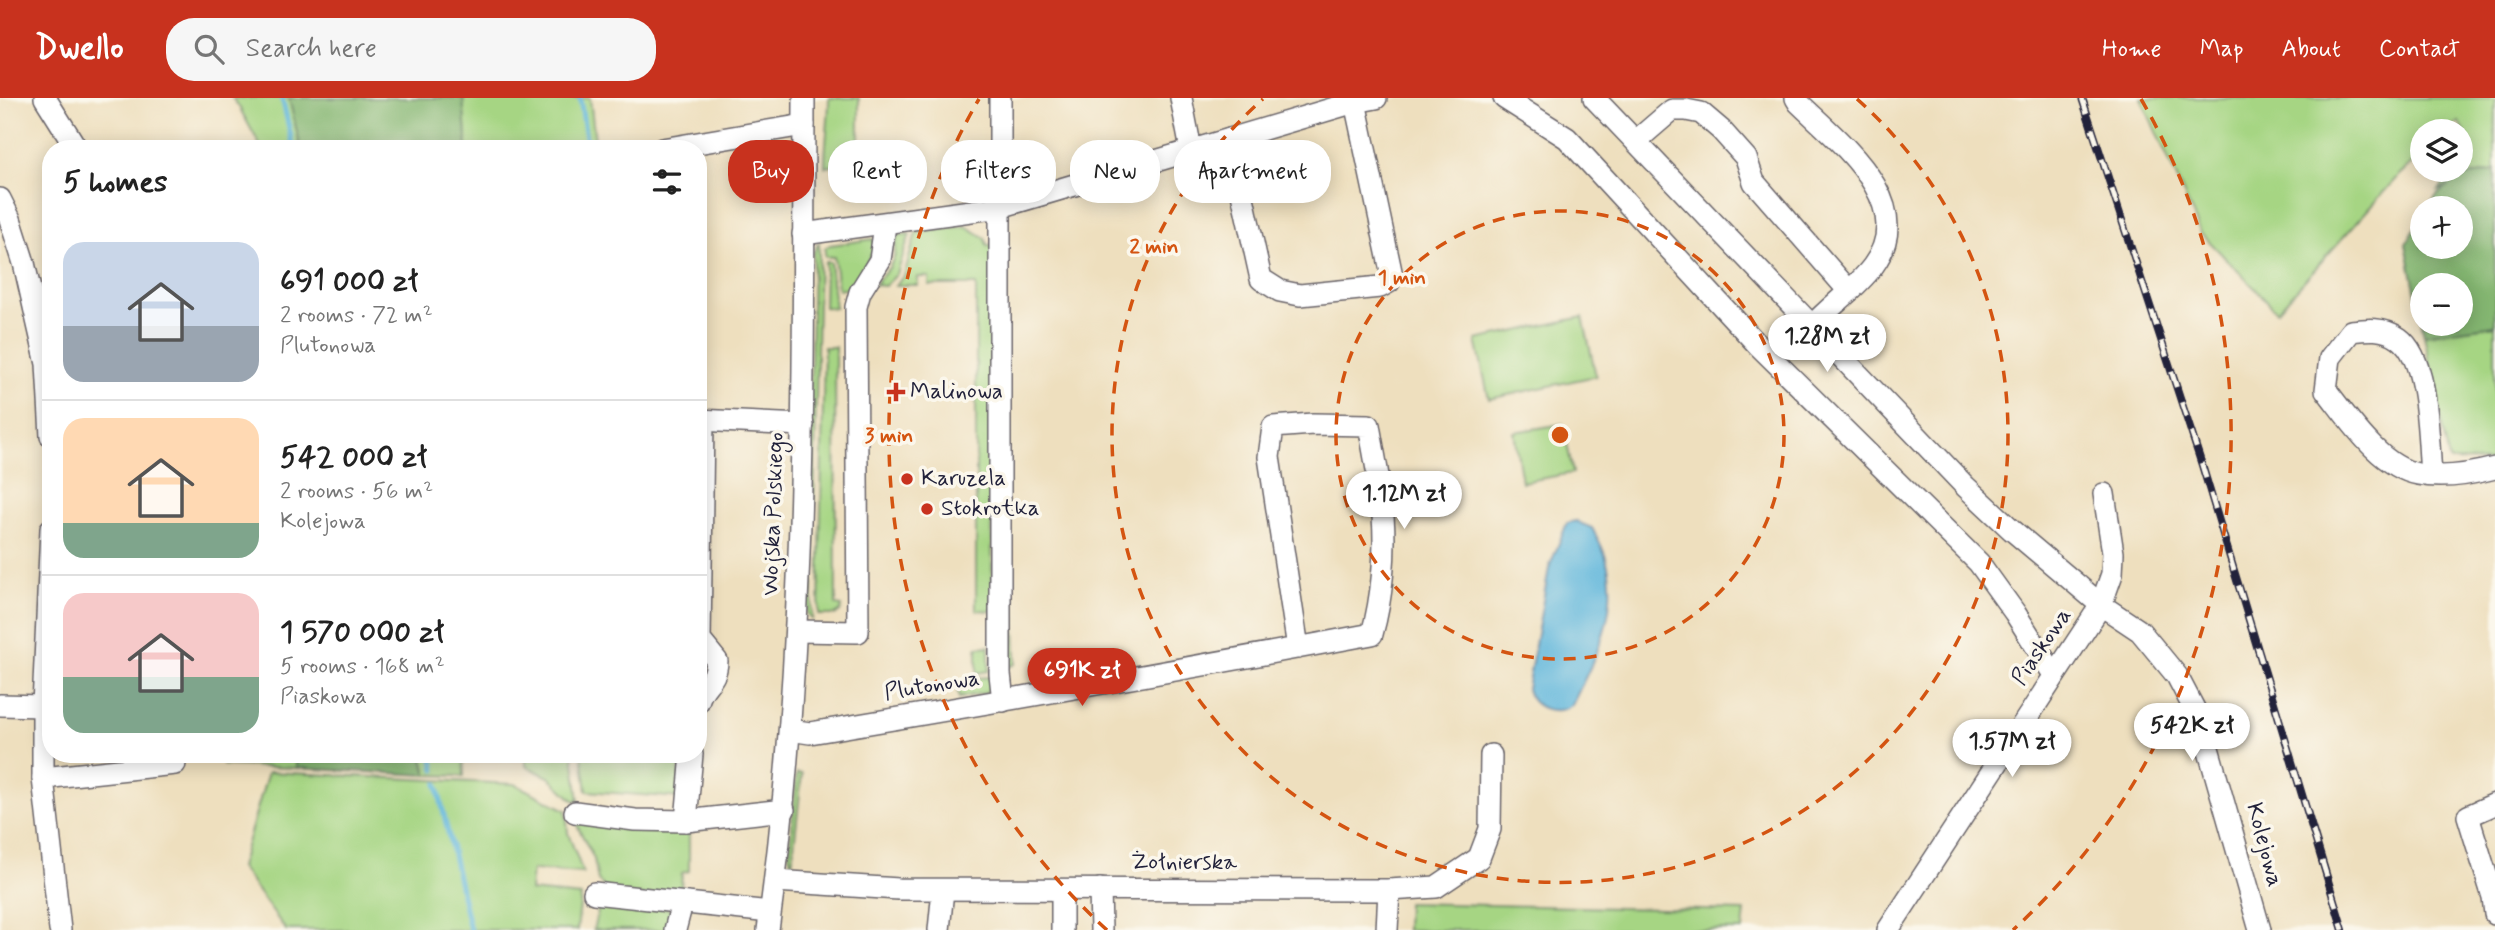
<!DOCTYPE html>
<meta charset="utf-8">
<style>
body{margin:0;font-family:Mynerve,sans-serif;background:#f6f6f6;color:#222;height:100vh;display:flex;flex-direction:column;font-size:26px;white-space:nowrap}
*{box-sizing:border-box;margin:0}
p{font-size:23px;color:#767676}
.icon{flex:none;width:38px;height:38px;fill:none;stroke:currentColor;stroke-width:2;stroke-linecap:round;stroke-linejoin:round}
.map{position:relative;flex:1;overflow:hidden}
.drawer{position:absolute;left:42px;top:42px;width:665px;height:623px;display:flex;flex-direction:column;background:#fff;border-radius:28px;box-shadow:0 4px 18px #0003}
.drawer>*{flex:none}
.top-card{position:absolute;left:728px;top:42px;width:665px;height:63px;display:flex;gap:14px}
.tools{position:absolute;left:2410px;top:21px;display:grid;gap:14px}
.tools a{display:grid;place-items:center;width:63px;height:63px;border-radius:50%;background:#fff;box-shadow:0 4px 18px #0003;font-size:35px}
.price{position:absolute;translate:-50% -60px;padding:0 16px;border-radius:24px;background:#fff;color:#222;font-size:23px;line-height:46px;filter:drop-shadow(0 2px 4px #0008)}
.price::after{content:'';position:absolute;left:50%;top:42px;width:21px;height:16px;margin-left:-10px;background:inherit;clip-path:polygon(0 0,100% 0,50% 100%)}
.price.on{background:#c8321e;color:#fff}
ul{padding:0;list-style:none}
li{display:flex;align-items:center;gap:21px;height:175px;padding:0 21px}
li+li{border-top:2px solid #e0e0e0}
li span{display:grid;place-items:center;flex:none;width:196px;height:140px;border-radius:21px;color:#555}
li>.icon{margin-inline-start:auto}
span .icon{width:84px;height:84px;fill:#fffc;stroke-width:1}
li b{font-size:30px}
h2{display:flex;justify-content:space-between;align-items:center;height:84px;padding:0 21px;font-size:30px}
.tag{padding:0 24px;border-radius:28px;background:#fff;box-shadow:0 4px 18px #0003;font-size:24px;line-height:63px}
.tag.on{background:#c8321e;color:#fff}
header{display:flex;align-items:center;gap:42px;box-sizing:border-box;height:98px;padding:0 35px;background:#c8321e;color:#fff}
header strong{font-size:33px}
nav{display:flex;gap:38px;margin-inline-start:auto;font-size:24px}
.search{width:490px;height:63px;background:#f6f6f6;display:flex;align-items:center;gap:18px;box-sizing:border-box;padding:0 24px;border-radius:28px;color:#767676;font-size:26px}
.map>svg:first-child{display:block}
</style>
<header>
<strong>Dwello</strong>
<div class="search"><svg class="icon" aria-label="search" viewBox="0 0 24 24"><circle cx="10" cy="10" r="6"/><path d="M15 15l6 6"/></svg>Search here</div>
<nav><a>Home</a><a>Map</a><a>About</a><a>Contact</a></nav>
</header>
<div class="map">
<svg width="2495" height="832" viewBox="0 0 2495 832">
<rect width="100%" height="100%" fill="#fbf7ec"/>
<filter id="ink" filterUnits="userSpaceOnUse"><feTurbulence type="fractalNoise" baseFrequency=".0143" numOctaves="2"/><feDisplacementMap in="SourceGraphic" scale="14" xChannelSelector="R" yChannelSelector="G"/><feConvolveMatrix kernelMatrix="1 2 1 2 8 2 1 2 1" color-interpolation-filters="sRGB"/></filter>
<filter id="wash" filterUnits="userSpaceOnUse"><feTurbulence type="fractalNoise" baseFrequency=".00686" numOctaves="4" result="noise"/><feDisplacementMap in="SourceGraphic" scale="28" xChannelSelector="R" yChannelSelector="G"/><feGaussianBlur stdDeviation="1.57" result="paint"/><feColorMatrix in="noise" values="0 0 0 0 0 0 0 0 0 0 0 0 0 0 0 0 0 1.4 0 .05"/><feComposite in="paint" operator="in"/></filter>
<g filter="url(#wash)">
<rect width="100%" height="100%" fill="#eedfbe"/>
<!-- green -->
<g fill="#a6d583" stroke="#647c5f" stroke-width="2">
<path d="M232 0H289L301 51H262L239 9Z"/>
<path d="M463 0H590L596 51H467Z"/>
<path d="M829 0H859V64L825 69C825 46 829 23 829 0Z"/>
<path d="M2141 0H2495V73L2462 80 2439 92 2452 72H2460L2461 59 2470 43 2459 24 2448 33H2422V56L2399 77 2277 213 2201 135Z"/>
<path d="M966 128 985 140 987 148H993L992 513 976 512V187H929V179H918V187H895L904 178 916 135Z"/>
<path d="M910 136 897 176 885 188 874 187 889 170 894 160 897 137Z"/>
<path d="M873 141 875 150 851 191H838L834 159H825V150L830 147Z"/>
<path d="M819 145 812 522 807 516 813 155Z"/>
<path d="M825 164H830L835 210 824 209Z"/>
<path d="M1583 219 1596 278 1489 301 1476 242Z"/>
<path d="M2495 227V364L2449 363 2424 237Z"/>
<path d="M824 249H835L836 507 842 508 841 513 835 517H819Z"/>
<path d="M1563 326 1573 375 1522 384 1514 334Z"/>
<path d="M1014 498 1016 563 1015 566 1007 570V504Z"/>
<path d="M989 548V573L977 575V549Z"/>
<path d="M990 579V591L985 595 959 600 957 589 967 585 972 580Z"/>
<path d="M265 656H296V670L223 667V663L264 660Z"/>
<path d="M422 656H463L464 678 427 677Z"/>
<path d="M526 656H573L579 703 573 702 549 679 526 668Z"/>
<path d="M582 656H681L679 678 684 683 682 700 587 693Z"/>
<path d="M268 674 515 686 566 712 568 735 583 775 532 772 530 793 581 798 577 832H286L240 769Z"/>
<path d="M797 675 802 676 792 767 789 756Z"/>
<path d="M578 718 689 728V773L682 775 680 802 610 794 598 783 594 761 577 727Z"/>
<path d="M604 802 671 811 667 832H593L600 806Z"/>
<path d="M1407 805 1745 813 1743 832H1406Z"/>
</g>
<!-- forest -->
<g fill="#84b671" stroke="#536c56" stroke-width="2" fill-rule="evenodd">
<path d="M289 0H463L467 51H301Z"/>
<path d="M2495 73V227L2424 237 2406 146 2422 119V149H2460V110H2428C2445 82 2463 77 2495 73ZM2422 187H2460V226H2422Z"/>
<path d="M296 656H422L427 677 296 670Z"/>
</g>
<!-- water -->
<path fill="#5eb6db" stroke="#406c8b" stroke-width="2" d="M1575 423 1592 430C1597 440 1603 450 1606 460 1621 515 1595 559 1572 607 1555 618 1532 611 1527 591L1549 470 1567 425Z"/>
<g fill="none" stroke-linecap="round" stroke-linejoin="round">
<!-- stream -->
<g stroke="#5eb6db" stroke-width="5">
<path d="M282 0 294 51"/>
<path d="M580 0 587 47 586 51"/>
<path d="M432 656 435 672"/>
<path d="M437 686 470 832"/>
</g>
</g>
</g>
<g filter="url(#ink)">
<g fill="none" stroke-linecap="round" stroke-linejoin="round">
<!-- minor casing -->
<g stroke="#696469" stroke-width="24">
<g id="minor">
<path d="M45 0 77 51"/>
<path d="M1000 0V576L1003 603"/>
<path d="M1181 0 1191 52"/>
<path d="M1504 0 1567 40 1758 247 1979 465 2015 515 2054 577"/>
<path d="M1594 0 1966 389 2012 432 2101 507 2140 533 2177 578 2200 622 2260 832"/>
<path d="M1796 0 1799 5C1840 45 1919 105 1873 168 1856 191 1831 207 1812 228"/>
<path d="M1230 41 1261 181 1280 193 1300 197 1380 189 1389 184 1391 173 1355 4"/>
<path d="M1636 43 1672 12H1686L1701 15 1721 32 1746 60 1754 84 1849 193"/>
<path d="M662 51 804 27"/>
<path d="M0 101 10 121 24 165 47 266 51 338"/>
<path d="M803 136 1000 109 1355 4 1376 0"/>
<path d="M698 322 803 327"/>
<path d="M2431 377C2428 342 2429 261 2399 240 2384 229 2367 231 2351 233L2330 260 2326 292C2349 321 2380 369 2418 376 2442 381 2472 376 2495 370"/>
<path d="M51 431 43 608V680L60 832"/>
<path d="M796 533 858 534 856 209 860 194 880 162 885 127"/>
<path d="M698 604C703 584 716 586 717 563L700 542 703 322"/>
<path d="M0 607 43 608"/>
<path d="M790 632 810 635C998 604 1185 571 1372 536 1382 501 1386 455 1383 418 1381 387 1374 357 1369 327L1313 326 1273 329 1269 359 1298 550"/>
<path d="M43 680 175 666V656"/>
<path d="M2495 706 2468 718 2493 799 2495 816"/>
<path d="M575 714 635 722 686 723 784 712"/>
<path d="M686 723 692 656"/>
<path d="M775 783 899 791 1389 792 1436 789 1479 760 1490 731 1491 657"/>
<path d="M1100 791 1101 832"/>
<path d="M594 795 770 814"/>
<path d="M675 832 682 805"/>
<path d="M768 832C807 556 803 278 804 0"/>
<path d="M939 832 943 792"/>
<path d="M1062 832V792"/>
<path d="M1387 832 1389 792"/>
<path d="M1888 832 2101 507 2112 476 2113 455 2104 396"/>
</g>
</g>
<!-- minor -->
<use href="#minor" stroke="#fff" stroke-width="21"/>
<!-- rail casing -->
<g stroke="#22223b" stroke-width="8">
<path id="rail" d="M2082 0 2202 367 2343 832"/>
</g>
<!-- rail -->
<use href="#rail" stroke="#fbf7ec" stroke-width="5" stroke-dasharray="16" stroke-linecap="butt"/>
</g>
</g>
<!-- distance rings -->
<g fill="none" stroke="#d45411" stroke-width="3.5" stroke-dasharray="12 9">
<circle cx="1560" cy="337" r="224"/>
<path d="M1857 1A448 448 0 1 1 1263 1"/>
<path d="M1107 832A671 671 0 0 1 979 1M2141 1A671 671 0 0 1 2013 832"/>
</g>
<!-- markers -->
<g fill="#c8321e" stroke="#fbf7ec" stroke-width="2.5">
<path d="M892.5 283.5h7v7h7v7h-7v7h-7v-7h-7v-7h7z"/>
<circle cx="907" cy="381" r="7"/>
<circle cx="927" cy="411" r="7"/>
</g>
<g text-anchor="middle" dominant-baseline="central" stroke-width="7" stroke-linejoin="round" paint-order="stroke">
<!-- poi labels -->
<g font-size="23" fill="#22223b" stroke="#fbf7ec" text-anchor="start">
<text x="910" y="294">Malinowa</text>
<text x="921" y="381">Karuzela</text>
<text x="941" y="411">Stokrotka</text>
</g>
<!-- street labels -->
<g font-size="23" fill="#22223b" stroke="#fbf7ec">
<text transform="translate(774 416) rotate(-88)">Wojska Polskiego</text>
<text transform="translate(2042 549) rotate(-56)">Piaskowa</text>
<text transform="translate(932 588) rotate(-9)">Plutonowa</text>
<text transform="translate(2264 747) rotate(75)">Kolejowa</text>
<text x="1184" y="765">Żołnierska</text>
</g>
</g>
<circle cx="1560" cy="337" r="10" fill="#d45411" stroke="#fbf7ec" stroke-width="3.5"/>
<g font-size="21" text-anchor="middle" font-weight="bold" fill="#d45411" stroke="#fbf7ec" stroke-width="7" stroke-linejoin="round" paint-order="stroke">
<text x="1154" y="155">2 min</text>
<text x="1402" y="186">1 min</text>
<text x="889" y="344">3 min</text>
</g>
</svg>
<div class="tools">
<a><svg class="icon" aria-label="layers" viewBox="0 0 24 24"><path d="M12 4l9 5-9 5-9-5zM3 14l9 5 9-5"/></svg></a>
<a>+</a>
<a>−</a>
</div>
<b class="price" style="left:1827px;top:276px">1.28M zł</b>
<b class="price" style="left:1404px;top:433px">1.12M zł</b>
<b class="price on" style="left:1082px;top:610px">691K zł</b>
<b class="price" style="left:2192px;top:665px">542K zł</b>
<b class="price" style="left:2012px;top:681px">1.57M zł</b>
<div class="top-card">
<a class="tag on">Buy</a>
<a class="tag">Rent</a>
<a class="tag">Filters</a>
<a class="tag">New</a>
<a class="tag">Apartment</a>
</div>
<section class="drawer">
<h2>5 homes<svg class="icon" aria-label="filters" viewBox="0 0 24 24"><path d="M4 7h16M4 17h16"/><circle cx="9" cy="7" r="2"/><circle cx="15" cy="17" r="2"/></svg></h2>
<ul>
<li><span style="background:linear-gradient(#c9d6e8 60%,#9aa5b1 0)"><svg class="icon" aria-label="home" viewBox="0 0 24 24"><path d="M3 11l9-7 9 7M6 9v11h12V9"/></svg></span><div><b>691 000 zł</b><p>2 rooms · 72 m²</p><p>Plutonowa</p></div></li>
<li><span style="background:linear-gradient(#ffd9b3 75%,#7fa58c 0)"><svg class="icon" aria-label="home" viewBox="0 0 24 24"><path d="M3 11l9-7 9 7M6 9v11h12V9"/></svg></span><div><b>542 000 zł</b><p>2 rooms · 56 m²</p><p>Kolejowa</p></div></li>
<li><span style="background:linear-gradient(#f6c9c9 60%,#7fa58c 0)"><svg class="icon" aria-label="home" viewBox="0 0 24 24"><path d="M3 11l9-7 9 7M6 9v11h12V9"/></svg></span><div><b>1 570 000 zł</b><p>5 rooms · 168 m²</p><p>Piaskowa</p></div></li>
</ul>
</section>
</div>
